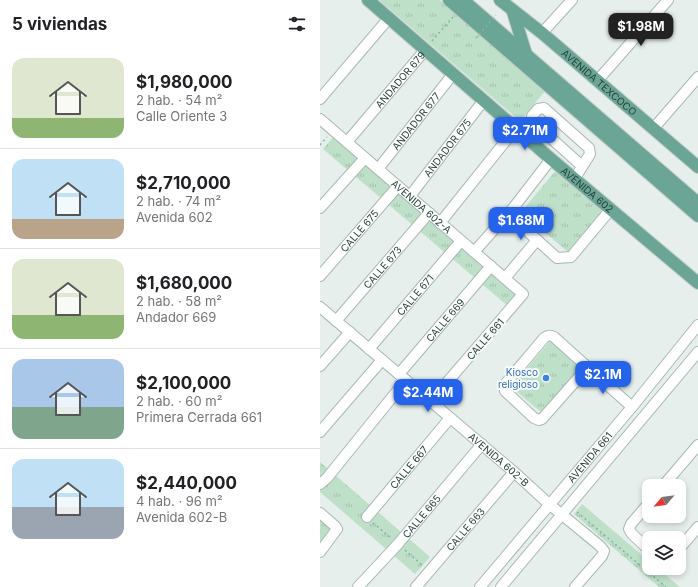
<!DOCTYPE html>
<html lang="es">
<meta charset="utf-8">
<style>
body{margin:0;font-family:Inter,sans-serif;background:#f2f2f2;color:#202124;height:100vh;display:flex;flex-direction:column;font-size:15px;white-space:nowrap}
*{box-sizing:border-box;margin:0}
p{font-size:13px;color:#757577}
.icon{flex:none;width:22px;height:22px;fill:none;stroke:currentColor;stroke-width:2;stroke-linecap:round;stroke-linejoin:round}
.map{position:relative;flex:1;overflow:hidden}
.sheet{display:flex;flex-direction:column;background:#fff;width:320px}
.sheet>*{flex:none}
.needle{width:26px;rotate:242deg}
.controls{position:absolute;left:322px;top:479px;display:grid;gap:8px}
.controls a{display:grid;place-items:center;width:44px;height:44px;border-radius:8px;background:#fff;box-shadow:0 2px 6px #0003;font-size:20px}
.price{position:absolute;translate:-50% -34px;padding:0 9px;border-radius:8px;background:#2563eb;color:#fff;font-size:13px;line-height:26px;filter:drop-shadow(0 1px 2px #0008)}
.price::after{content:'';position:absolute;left:50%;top:24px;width:12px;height:9px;margin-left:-6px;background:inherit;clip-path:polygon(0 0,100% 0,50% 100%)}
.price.current{background:#222;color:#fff}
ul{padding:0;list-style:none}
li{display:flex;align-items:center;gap:12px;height:100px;padding:0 12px}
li+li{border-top:1px solid #e0e0e0}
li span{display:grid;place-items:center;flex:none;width:112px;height:80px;border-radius:12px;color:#555}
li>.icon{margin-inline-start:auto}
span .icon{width:48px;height:48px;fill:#fffc;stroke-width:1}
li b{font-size:17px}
h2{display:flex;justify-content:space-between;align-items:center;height:48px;padding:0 12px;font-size:17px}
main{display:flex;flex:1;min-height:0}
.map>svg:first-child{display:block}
</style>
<main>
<section class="sheet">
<h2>5 viviendas<svg class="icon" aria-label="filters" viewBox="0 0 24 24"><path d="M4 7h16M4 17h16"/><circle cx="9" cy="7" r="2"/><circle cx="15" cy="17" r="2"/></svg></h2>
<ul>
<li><span style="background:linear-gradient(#dfe7d0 75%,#8fb573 0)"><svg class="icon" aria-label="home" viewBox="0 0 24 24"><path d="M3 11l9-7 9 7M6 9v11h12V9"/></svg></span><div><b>$1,980,000</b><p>2 hab. · 54 m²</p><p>Calle Oriente 3</p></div></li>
<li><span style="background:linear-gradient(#bfe0f5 75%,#b9a48a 0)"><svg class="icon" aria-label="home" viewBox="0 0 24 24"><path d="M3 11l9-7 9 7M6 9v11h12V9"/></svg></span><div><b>$2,710,000</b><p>2 hab. · 74 m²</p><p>Avenida 602</p></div></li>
<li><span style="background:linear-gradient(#dfe7d0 70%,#8fb573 0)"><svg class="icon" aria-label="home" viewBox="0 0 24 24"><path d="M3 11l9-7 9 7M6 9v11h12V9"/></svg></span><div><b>$1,680,000</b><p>2 hab. · 58 m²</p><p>Andador 669</p></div></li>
<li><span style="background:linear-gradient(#a9c7e8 60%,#7fa58c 0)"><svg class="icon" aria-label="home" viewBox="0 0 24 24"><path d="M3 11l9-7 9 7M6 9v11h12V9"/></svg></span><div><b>$2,100,000</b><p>2 hab. · 60 m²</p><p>Primera Cerrada 661</p></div></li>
<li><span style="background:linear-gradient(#bfe0f5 60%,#9aa5b1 0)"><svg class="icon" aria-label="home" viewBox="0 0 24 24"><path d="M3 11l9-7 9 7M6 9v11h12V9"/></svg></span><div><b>$2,440,000</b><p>4 hab. · 96 m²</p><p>Avenida 602-B</p></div></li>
</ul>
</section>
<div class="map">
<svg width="378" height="587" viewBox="0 0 378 587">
<defs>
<pattern id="park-tufts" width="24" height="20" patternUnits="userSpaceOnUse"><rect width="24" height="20" fill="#bfe0c8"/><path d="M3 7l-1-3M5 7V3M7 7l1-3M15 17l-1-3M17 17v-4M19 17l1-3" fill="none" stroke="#a4c1ad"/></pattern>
</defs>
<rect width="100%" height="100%" fill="#e6efeb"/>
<!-- park -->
<g fill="url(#park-tufts)">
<path d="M59 0H120L226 90 200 121Z"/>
<path d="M15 135 201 293 189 307 3 149Z"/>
<path d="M237 169 285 209 248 252 201 212Z"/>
<path d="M231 340 261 367 222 413 191 387Z"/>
<path d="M0 462 110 557 95 574 0 492Z"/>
<path d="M262 504 329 561V568H337L360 587H339L254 514Z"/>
<path d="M0 516 15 528 0 545Z"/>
</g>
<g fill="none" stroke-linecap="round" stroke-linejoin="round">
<!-- minor casing -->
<g stroke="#a8b8b2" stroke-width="12">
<g id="minor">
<path d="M222 33 252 0"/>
<path d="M278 80 348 0"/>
<path d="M0 99 69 18"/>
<path id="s1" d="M0 119 203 294 111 401"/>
<path d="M333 129 378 77"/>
<path id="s2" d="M27 142 106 49"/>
<path id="s3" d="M58 169 133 74"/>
<path d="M255 178 270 154 269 148 224 108 218 109 212 116 213 122 262 166"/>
<path id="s4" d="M90 196 164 100"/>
<path d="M194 207 196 221 237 258 251 257 291 209"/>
<path d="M0 208 45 158"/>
<path d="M120 223 196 128"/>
<path d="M154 252 194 207 231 159"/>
<path id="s5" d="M0 276 78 186"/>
<path d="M185 278 217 240"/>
<path id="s6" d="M0 307 194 472 229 504 280 546 284 551 282 556 255 587"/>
<path id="s7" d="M16 321 109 213"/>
<path id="s8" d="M49 349 141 241"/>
<path d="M0 366 30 332"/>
<path d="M268 367 222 419 219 420 214 418 185 391 186 383 224 338C228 335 230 335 234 337L312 407"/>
<path id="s9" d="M79 374 171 266"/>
<path d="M0 432 62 360"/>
<path d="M0 484 7 478 86 380"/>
<path d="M343 486 378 445"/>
<path d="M329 503 311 524 309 529 312 534 329 550"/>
<path d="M0 513 15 526 17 529 0 552"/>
<path id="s10" d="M47 517 130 418"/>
<path d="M359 549 378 527"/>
<path id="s11" d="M38 587 78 544 162 444"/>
<path id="s12" d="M96 587 194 472"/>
<path id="s13" d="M160 587 312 407 378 325"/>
<path d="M181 587 378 352"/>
</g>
</g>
<!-- major casing -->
<g stroke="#c2cac8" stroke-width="14">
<g id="major">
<path id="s14" d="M48 0 231 159 378 283"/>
<path d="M129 0 378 216"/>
<path d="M143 0 378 203"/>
<path id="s15" d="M180 0 222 33 378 167"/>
<path d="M193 12 206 54"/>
</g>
</g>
<!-- path -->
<g stroke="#86b3a5" stroke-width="1.5" stroke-dasharray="2 3" stroke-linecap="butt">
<path d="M112 41 133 17"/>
<path d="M0 145 7 137"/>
<path d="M257 512 346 587"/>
<path d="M53 523 70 537"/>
<path d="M85 550 102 565"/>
</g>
<!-- minor -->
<use href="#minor" stroke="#fff" stroke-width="10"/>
<!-- major -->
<use href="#major" stroke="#6aa596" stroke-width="12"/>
<!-- path-bridge -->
<path stroke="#86b3a5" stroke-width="1.5" stroke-dasharray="2 3" stroke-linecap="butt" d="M156 38 176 15"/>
</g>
<!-- markers -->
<circle fill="#3f7fe0" stroke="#f7fbf9" stroke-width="1.5" cx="226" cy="378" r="4"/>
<g text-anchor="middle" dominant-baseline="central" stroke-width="4" stroke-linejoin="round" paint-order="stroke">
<!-- street labels -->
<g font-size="10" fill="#24423a" stroke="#f7fbf9">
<text stroke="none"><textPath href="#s2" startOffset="82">ANDADOR 679</textPath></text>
<text stroke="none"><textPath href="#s15" startOffset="129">AVENIDA TEXCOCO</textPath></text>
<text stroke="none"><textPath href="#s3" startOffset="61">ANDADOR 677</textPath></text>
<text stroke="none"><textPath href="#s4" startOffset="61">ANDADOR 675</textPath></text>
<text stroke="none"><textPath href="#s14" startOffset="290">AVENIDA 602</textPath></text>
<text stroke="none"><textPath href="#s1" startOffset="134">AVENIDA 602-A</textPath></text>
<text stroke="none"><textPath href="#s5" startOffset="60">CALLE 675</textPath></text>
<text stroke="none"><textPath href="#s7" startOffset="71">CALLE 673</textPath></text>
<text stroke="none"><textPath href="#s8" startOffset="71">CALLE 671</textPath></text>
<text stroke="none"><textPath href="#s9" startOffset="71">CALLE 669</textPath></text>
<text transform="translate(165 339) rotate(-49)">CALLE 661</text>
<text stroke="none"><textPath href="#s13" startOffset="170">AVENIDA 661</textPath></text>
<text stroke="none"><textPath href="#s6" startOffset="235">AVENIDA 602-B</textPath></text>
<text stroke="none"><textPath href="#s10" startOffset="65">CALLE 667</textPath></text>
<text stroke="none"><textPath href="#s11" startOffset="95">CALLE 665</textPath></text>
<text stroke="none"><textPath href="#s12" startOffset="76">CALLE 663</textPath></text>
</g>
<!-- shop labels -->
<g font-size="10" fill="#366cbe" stroke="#f7fbf9" text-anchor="end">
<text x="218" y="372">Kiosco<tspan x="218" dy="12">religioso</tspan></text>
</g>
</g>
</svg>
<div class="controls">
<a><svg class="needle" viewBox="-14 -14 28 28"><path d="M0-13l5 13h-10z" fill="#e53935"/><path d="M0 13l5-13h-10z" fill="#757577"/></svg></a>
<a><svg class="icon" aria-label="layers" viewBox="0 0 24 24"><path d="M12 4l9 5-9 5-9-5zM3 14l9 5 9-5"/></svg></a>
</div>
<b class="price current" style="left:321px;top:47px">$1.98M</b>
<b class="price" style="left:205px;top:151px">$2.71M</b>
<b class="price" style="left:201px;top:241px">$1.68M</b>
<b class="price" style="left:283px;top:395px">$2.1M</b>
<b class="price" style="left:108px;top:413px">$2.44M</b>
</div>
</main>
